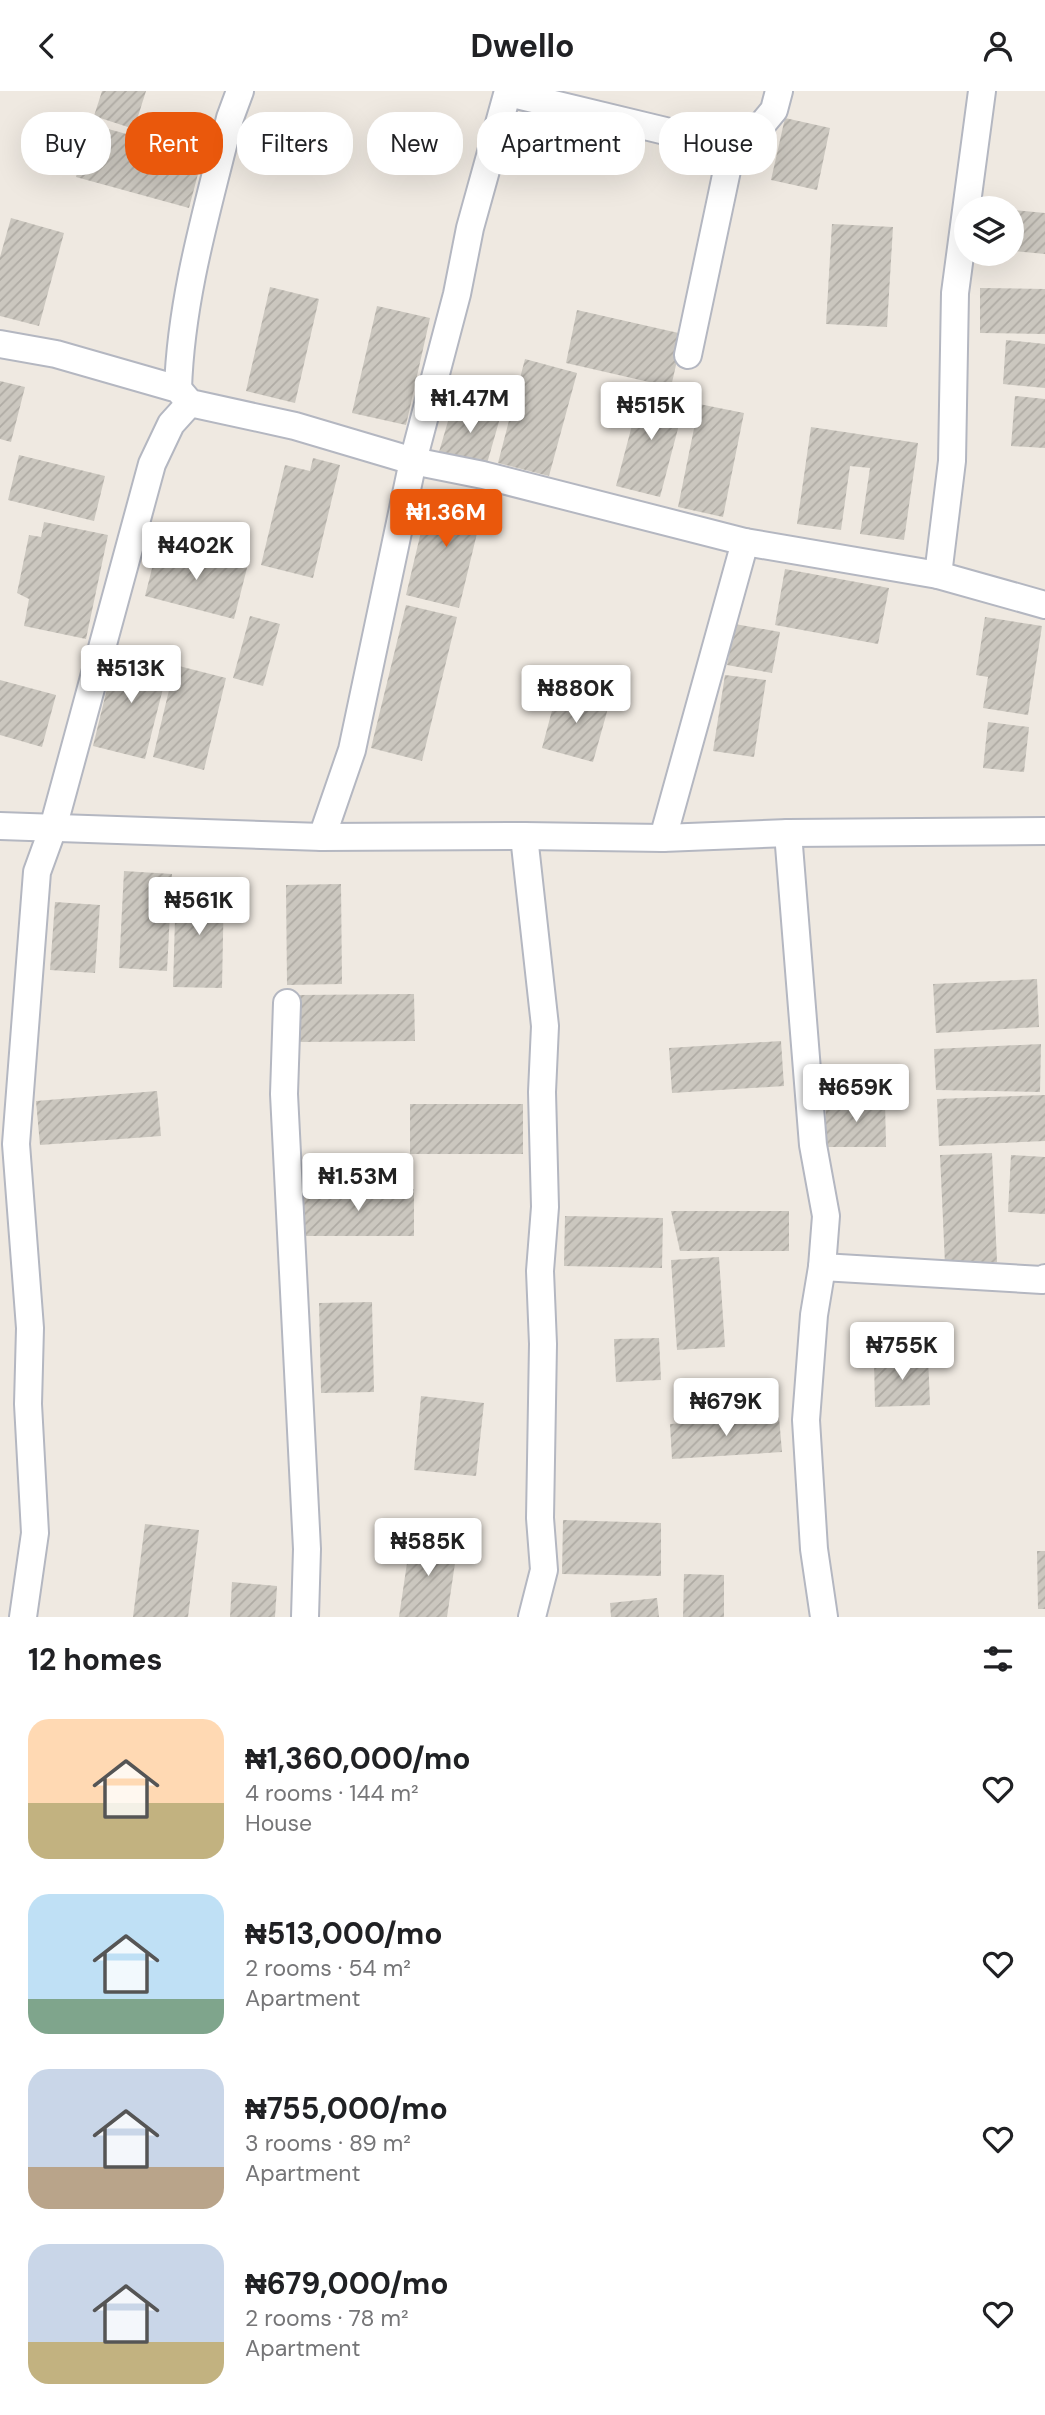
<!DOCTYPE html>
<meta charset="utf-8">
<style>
body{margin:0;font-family:"DM Sans",sans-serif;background:#f2f2f2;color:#202124;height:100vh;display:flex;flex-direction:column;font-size:26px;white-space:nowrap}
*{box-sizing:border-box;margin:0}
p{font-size:23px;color:#757577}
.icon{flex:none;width:38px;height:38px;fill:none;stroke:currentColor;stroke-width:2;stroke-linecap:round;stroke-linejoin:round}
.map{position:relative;height:1526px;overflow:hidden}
.sheet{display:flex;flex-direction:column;background:#fff;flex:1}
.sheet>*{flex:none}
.banner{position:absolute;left:21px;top:21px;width:1004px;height:63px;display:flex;gap:14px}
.buttons{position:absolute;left:954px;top:105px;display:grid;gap:14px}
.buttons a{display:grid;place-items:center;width:70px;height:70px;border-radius:50%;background:#fff;box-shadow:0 7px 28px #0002;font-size:35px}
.price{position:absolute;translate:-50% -60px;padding:0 16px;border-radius:7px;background:#fff;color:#222;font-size:23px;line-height:46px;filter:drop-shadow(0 2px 4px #0008)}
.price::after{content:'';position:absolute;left:50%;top:42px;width:21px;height:16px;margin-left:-10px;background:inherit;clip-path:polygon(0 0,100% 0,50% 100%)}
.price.selected{background:#ea580c;color:#fff}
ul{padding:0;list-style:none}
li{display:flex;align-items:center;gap:21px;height:175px;padding:0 28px}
li span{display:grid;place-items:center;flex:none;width:196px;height:140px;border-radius:21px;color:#555}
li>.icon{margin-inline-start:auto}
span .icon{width:84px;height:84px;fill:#fffc;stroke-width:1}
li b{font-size:30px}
h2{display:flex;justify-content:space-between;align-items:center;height:84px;padding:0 28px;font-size:30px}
.tag{padding:0 24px;border-radius:28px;background:#fff;box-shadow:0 7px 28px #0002;font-size:24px;line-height:63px}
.tag.selected{background:#ea580c;color:#fff}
header{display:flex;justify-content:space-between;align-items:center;height:91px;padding:0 28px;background:#fff;font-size:32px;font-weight:700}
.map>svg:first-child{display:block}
</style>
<header><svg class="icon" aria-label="back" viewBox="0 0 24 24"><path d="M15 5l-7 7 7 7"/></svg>Dwello<svg class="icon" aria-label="person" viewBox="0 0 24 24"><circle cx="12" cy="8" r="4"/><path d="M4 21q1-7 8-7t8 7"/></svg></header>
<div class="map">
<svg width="1045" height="1526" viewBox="0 0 1045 1526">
<defs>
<pattern id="building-hatch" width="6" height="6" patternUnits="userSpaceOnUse" patternTransform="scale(1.75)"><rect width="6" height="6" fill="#cbc7bf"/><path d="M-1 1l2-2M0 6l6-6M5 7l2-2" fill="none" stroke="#afaba4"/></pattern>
</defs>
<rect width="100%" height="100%" fill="#efe9e1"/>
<!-- building -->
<g fill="url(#building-hatch)">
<path d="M102 0H146L134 38 94 25Z"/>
<path d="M785 27 830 37 817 99 771 89Z"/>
<path d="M90 33 203 64 189 117 76 86Z"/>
<path d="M1012 119 1045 122V163L1012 160Z"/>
<path d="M11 127 64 142 39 235 0 225V166Z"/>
<path d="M832 133 893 136 887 236 826 233Z"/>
<path d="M270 196 319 208 295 312 246 300Z"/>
<path d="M980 197 1045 198V243L980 242Z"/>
<path d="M377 215 430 227 406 334 352 322Z"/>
<path d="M577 219 683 243 671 296 566 272Z"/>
<path d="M1006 249 1045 253V297L1003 293Z"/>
<path d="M525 268 577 282 549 385 498 372Z"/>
<path d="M0 290 25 296 11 351 0 348Z"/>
<path d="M642 296 686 307 660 406 616 395Z"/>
<path d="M1015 305 1045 308V357L1011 355Z"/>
<path d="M453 313 500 327 486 376 439 361Z"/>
<path d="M699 313 744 322 723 426 678 416Z"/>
<path d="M811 336 918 352 904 449 860 443 870 377 850 375 841 439 797 433Z"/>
<path d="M19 364 105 385 94 430 8 409Z"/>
<path d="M313 367 340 374 313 487 261 474 285 374 310 380Z"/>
<path d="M456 398 486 405 459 517 406 504 429 407 452 412Z"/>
<path d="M44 431 108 444 86 548 24 535 29 508 17 502 29 444 41 446Z"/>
<path d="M158 454 247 477 234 528 145 505Z"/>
<path d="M785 478 889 497 878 553 775 534Z"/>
<path d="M406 514 457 526 422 670 371 657Z"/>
<path d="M250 525 280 533 263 595 233 587Z"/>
<path d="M985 526 1042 535 1028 624 983 617 988 586 976 584Z"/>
<path d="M735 533 780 541 772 582 727 574Z"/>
<path d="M116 561 169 574 145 668 93 655Z"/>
<path d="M175 574 226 587 204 679 153 666Z"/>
<path d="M725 584 766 589 754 666 713 660Z"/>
<path d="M0 589 56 604 42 656 0 644Z"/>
<path d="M558 597 610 610 593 671 542 657Z"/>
<path d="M988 631 1029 636 1024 681 983 677Z"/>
<path d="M124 780 172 783 167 880 119 877Z"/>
<path d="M341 793 342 893 287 894 286 794Z"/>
<path d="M176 794 224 795 222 897 173 896Z"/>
<path d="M55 811 100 814 95 882 50 879Z"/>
<path d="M1037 888 1039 936 936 942 933 893Z"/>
<path d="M414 903 415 950 300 951 299 904Z"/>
<path d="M781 950 784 995 672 1002 669 957Z"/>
<path d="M1041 953 1040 1001 936 999 934 958Z"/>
<path d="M157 1000 161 1045 40 1054 36 1010Z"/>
<path d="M1045 1004V1050L939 1055 937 1008Z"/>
<path d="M826 1009H885L886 1056H826Z"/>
<rect x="410" y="1013" width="113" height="50"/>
<path d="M992 1062 997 1171 945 1173 940 1064Z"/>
<path d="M1011 1064 1045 1066V1123L1008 1121Z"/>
<rect x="302" y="1098" width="112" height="47"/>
<path d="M671 1120H789V1160H680Z"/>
<path d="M565 1125 663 1127 662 1177 564 1175Z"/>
<path d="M719 1166 725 1256 677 1259 671 1169Z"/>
<path d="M372 1211 374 1301 321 1302 319 1212Z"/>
<path d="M659 1247 661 1289 616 1291 614 1248Z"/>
<path d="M928 1265 930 1314 875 1316 874 1267Z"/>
<path d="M421 1305 484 1312 476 1385 414 1379Z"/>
<path d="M779 1326 782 1361 672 1368 670 1333Z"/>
<path d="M563 1429 661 1432V1485L562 1483Z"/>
<path d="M145 1433 199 1439 188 1526H133Z"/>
<path d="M411 1445 458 1452 447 1526H399Z"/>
<path d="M1037 1460H1045V1518H1038Z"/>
<path d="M684 1483 724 1484V1526H683Z"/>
<path d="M232 1491 277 1495 275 1526H230Z"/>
<path d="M657 1507 659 1526H611L610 1512Z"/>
</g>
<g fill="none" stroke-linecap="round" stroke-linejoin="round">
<!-- minor casing -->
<g stroke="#b4b7c1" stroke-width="30">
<g id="minor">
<path d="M508 2 682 44 733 51 755 42 774 19 779 0"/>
<path d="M0 253 56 263 178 298 190 312 295 335 413 370 483 384 745 451 938 484 1045 514"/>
<path d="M688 264 733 51"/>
<path d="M178 298C181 205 208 116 230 27L240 0"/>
<path d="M938 484 952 370 955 202 982 0"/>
<path d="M0 735 322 746 524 745 663 747 788 742 1045 740"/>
<path d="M788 742 813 1054 826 1125 822 1176 814 1224 806 1329 814 1458 824 1526"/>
<path d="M524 745 545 935 542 1001 545 1116 540 1180 543 1253 540 1427 544 1479 532 1526"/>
<path d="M322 746 352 659 413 370 457 203 470 137 508 0"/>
<path d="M663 747 745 451"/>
<path d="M287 912 284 1003 307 1458 305 1526"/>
<path d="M822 1176 1042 1189 1045 1187"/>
<path d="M23 1526 35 1442 28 1313 30 1237 16 1053 37 781 53 737 152 373 171 333 190 312"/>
</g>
</g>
<!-- minor -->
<use href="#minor" stroke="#fff" stroke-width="26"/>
</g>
</svg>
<div class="buttons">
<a><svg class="icon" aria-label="layers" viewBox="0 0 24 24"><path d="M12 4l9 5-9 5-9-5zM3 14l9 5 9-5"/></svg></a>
</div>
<b class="price" style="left:470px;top:344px">₦1.47M</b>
<b class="price" style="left:651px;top:351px">₦515K</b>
<b class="price selected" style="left:446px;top:458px">₦1.36M</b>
<b class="price" style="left:196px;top:491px">₦402K</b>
<b class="price" style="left:131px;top:614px">₦513K</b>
<b class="price" style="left:576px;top:634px">₦880K</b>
<b class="price" style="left:199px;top:846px">₦561K</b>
<b class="price" style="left:856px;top:1033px">₦659K</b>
<b class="price" style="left:358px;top:1122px">₦1.53M</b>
<b class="price" style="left:902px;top:1291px">₦755K</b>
<b class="price" style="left:726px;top:1347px">₦679K</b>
<b class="price" style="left:428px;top:1487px">₦585K</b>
<div class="banner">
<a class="tag">Buy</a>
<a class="tag selected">Rent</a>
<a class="tag">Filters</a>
<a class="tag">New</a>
<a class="tag">Apartment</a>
<a class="tag">House</a>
</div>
</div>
<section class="sheet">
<h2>12 homes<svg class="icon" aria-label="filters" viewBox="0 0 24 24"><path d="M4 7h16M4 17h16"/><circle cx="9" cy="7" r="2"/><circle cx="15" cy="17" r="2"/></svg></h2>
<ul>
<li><span style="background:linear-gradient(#ffd9b3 60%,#c2b280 0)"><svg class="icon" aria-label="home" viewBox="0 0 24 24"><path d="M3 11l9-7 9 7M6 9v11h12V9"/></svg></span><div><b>₦1,360,000/mo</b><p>4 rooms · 144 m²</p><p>House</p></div><svg class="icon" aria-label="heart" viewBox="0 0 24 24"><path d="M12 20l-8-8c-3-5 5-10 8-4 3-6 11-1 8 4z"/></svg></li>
<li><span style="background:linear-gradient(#bfe0f5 75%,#7fa58c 0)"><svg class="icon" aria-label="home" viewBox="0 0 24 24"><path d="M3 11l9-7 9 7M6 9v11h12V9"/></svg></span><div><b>₦513,000/mo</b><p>2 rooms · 54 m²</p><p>Apartment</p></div><svg class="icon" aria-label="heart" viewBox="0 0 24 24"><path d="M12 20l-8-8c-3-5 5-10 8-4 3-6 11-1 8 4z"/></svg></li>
<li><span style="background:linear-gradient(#c9d6e8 70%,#b9a48a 0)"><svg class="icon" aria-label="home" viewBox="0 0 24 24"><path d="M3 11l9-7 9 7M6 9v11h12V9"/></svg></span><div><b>₦755,000/mo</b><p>3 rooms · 89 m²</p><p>Apartment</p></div><svg class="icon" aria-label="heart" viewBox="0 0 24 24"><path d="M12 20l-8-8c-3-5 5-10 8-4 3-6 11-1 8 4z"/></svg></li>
<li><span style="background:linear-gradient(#c9d6e8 70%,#c2b280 0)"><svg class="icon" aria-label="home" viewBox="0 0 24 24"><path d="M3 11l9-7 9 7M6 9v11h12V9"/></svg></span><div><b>₦679,000/mo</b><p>2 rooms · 78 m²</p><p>Apartment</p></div><svg class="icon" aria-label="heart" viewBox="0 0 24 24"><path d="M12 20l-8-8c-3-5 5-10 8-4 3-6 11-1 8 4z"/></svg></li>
</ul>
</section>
